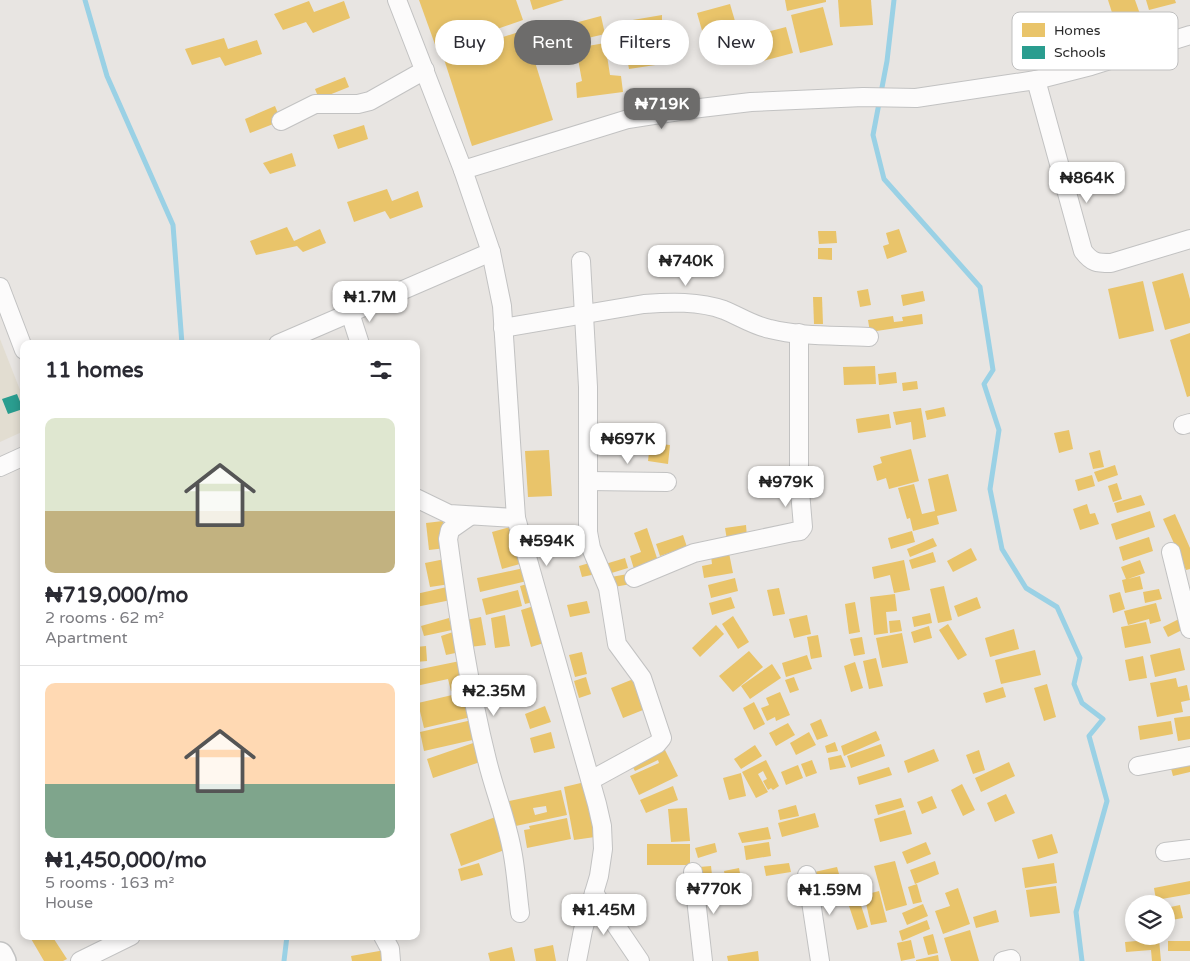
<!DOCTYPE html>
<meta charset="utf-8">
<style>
body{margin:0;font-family:"Varela Round",sans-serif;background:#f2f2f3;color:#2b2b33;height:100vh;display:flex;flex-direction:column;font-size:19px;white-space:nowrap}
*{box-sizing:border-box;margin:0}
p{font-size:16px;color:#7c7c81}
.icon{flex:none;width:28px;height:28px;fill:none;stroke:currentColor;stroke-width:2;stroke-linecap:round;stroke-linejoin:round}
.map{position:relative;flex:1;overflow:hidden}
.panel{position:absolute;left:20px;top:340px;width:400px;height:600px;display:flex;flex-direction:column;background:#fff;border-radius:10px;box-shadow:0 2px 8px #0003}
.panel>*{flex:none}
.guide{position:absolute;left:435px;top:20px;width:475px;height:45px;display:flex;gap:10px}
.fabs{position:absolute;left:1125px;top:895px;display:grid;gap:10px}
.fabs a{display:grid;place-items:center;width:50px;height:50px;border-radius:50%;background:#fff;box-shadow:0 2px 8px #0003;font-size:25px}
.price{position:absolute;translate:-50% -42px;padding:0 11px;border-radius:10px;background:#fff;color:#222;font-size:16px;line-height:32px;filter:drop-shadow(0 1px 2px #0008)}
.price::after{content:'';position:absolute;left:50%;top:30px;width:15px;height:11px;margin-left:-8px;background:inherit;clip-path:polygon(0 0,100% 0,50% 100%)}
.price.current{background:#6d6c6b;color:#fff}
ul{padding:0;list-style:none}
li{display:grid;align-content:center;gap:10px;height:265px;padding:0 25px}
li+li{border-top:1px solid #e1e1e2}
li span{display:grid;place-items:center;height:155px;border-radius:10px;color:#555}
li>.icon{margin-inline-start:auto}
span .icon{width:90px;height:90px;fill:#fffc;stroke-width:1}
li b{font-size:21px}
h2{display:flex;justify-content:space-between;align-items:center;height:60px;padding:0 25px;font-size:21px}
.chip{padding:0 18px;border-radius:22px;background:#fff;box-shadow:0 2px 8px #0003;font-size:18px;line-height:45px}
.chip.current{background:#6d6c6b;color:#fff}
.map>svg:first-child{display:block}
</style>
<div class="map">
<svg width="1190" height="961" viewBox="0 0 1190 961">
<rect width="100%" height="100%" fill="#e8e5e2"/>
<!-- education -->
<path fill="#e2ddd1" d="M0 339 24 400V431L0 442Z"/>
<!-- homes -->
<g fill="#e9c46a" fill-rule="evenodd">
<path d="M419 0H516L523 20 437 50Z"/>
<path d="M530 0H564L533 10Z"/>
<path d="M785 0H826V2L787 11Z"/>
<path d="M838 0H871L873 25 840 27Z"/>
<path d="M1108 0H1135L1140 14 1115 22Z"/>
<path d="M1146 0H1175L1176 3 1149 10Z"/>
<path d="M309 1 314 12 344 1 350 18 313 33 306 22 283 30 274 14Z"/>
<path d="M730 4 742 45 709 55 697 13Z"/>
<path d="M823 7 833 45 800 53 791 15Z"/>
<path d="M662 15V26L656 29 662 64 629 69 623 36 617 35 615 23Z"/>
<path d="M601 16 605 34 575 41 571 24Z"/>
<path d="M786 27 793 53 755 63 748 37Z"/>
<path d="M525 30 553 120 472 146 443 56Z"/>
<path d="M224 38 228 49 257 40 262 54 225 66 220 57 192 65 185 49Z"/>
<path d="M605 43 610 75 621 76 623 92 577 98 576 83 582 81 576 48Z"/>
<path d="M345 77 349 87 319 99 315 89Z"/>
<path d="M275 106 281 121 250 133 245 119Z"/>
<path d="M364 125 368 139 338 149 333 135Z"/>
<path d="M292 153 296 166 270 174 263 163Z"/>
<path d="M387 189 392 201 418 191 423 207 390 219 385 211 354 222 347 202Z"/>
<path d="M287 227 294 241 320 229 326 243 303 252 297 246 256 255 250 241Z"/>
<path d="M899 229 907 252 887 259 883 246 889 244 886 233Z"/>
<path d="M818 231H836L837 243 819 244Z"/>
<path d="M818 248H832V260L818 259Z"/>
<path d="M1183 273 1190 299V323L1165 330 1152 282Z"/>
<path d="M1143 281 1154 331 1119 339 1108 289Z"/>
<path d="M868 289 871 305 860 307 857 291Z"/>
<path d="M923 291 925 301 903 306 901 295Z"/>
<path d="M813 297H822L823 324H814Z"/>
<path d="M922 314 923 324 870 332 868 320 893 316 894 322 903 321 902 317Z"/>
<path d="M1190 333V396L1187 397 1170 340Z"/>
<path d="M875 366 876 384 844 385 843 367Z"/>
<path d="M896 372 897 383 879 385 878 374Z"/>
<path d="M917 381 918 389 903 391 902 383Z"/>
<path d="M944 407 946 416 927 420 925 411Z"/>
<path d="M921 408 926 437 913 440 911 422 896 425 893 412Z"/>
<path d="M889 414 891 428 858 433 856 419Z"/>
<path d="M1069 430 1073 449 1059 453 1054 433Z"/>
<path d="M650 443 670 445 668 464 648 461Z"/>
<path d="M911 449 919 481 889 489 886 478 877 481 873 466 882 463 880 457Z"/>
<path d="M549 450 552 496 528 497 525 451Z"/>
<path d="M1100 450 1104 467 1093 469 1089 453Z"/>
<path d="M1115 465 1118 475 1098 482 1094 472Z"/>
<path d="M948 474 957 511 937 516 939 524 913 531 910 518 907 519 898 488 914 484 922 514 935 511 928 479Z"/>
<path d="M1092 475 1095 486 1078 491 1075 480Z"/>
<path d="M1117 483 1122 499 1113 502 1108 486Z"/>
<path d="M1141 495 1145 505 1117 513 1114 503Z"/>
<path d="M1087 504 1090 514 1095 513 1099 524 1080 530 1073 509Z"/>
<path d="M1150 511 1155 527 1116 540 1111 524Z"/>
<path d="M1175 514 1190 548V569L1186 570 1163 519Z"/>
<path d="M443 521 446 548 429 550 426 523Z"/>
<path d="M746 525 747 537 727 540 725 528Z"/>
<path d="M510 527 520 564 502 569 492 532Z"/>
<path d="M647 528 658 561 634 569 630 556 641 552 634 533Z"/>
<path d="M912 531 915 542 891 549 888 538Z"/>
<path d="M683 535 687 547 660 556 656 544Z"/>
<path d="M1149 537 1153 551 1123 561 1119 547Z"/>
<path d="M933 538 937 546 910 557 907 549Z"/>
<path d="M971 548 977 560 953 572 947 561Z"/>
<path d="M933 552 936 562 912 569 909 560Z"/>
<path d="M729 553 733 573 704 578 702 566 712 564 711 556Z"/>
<path d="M625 558 628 568 605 575 602 565Z"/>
<path d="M445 559 450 584 430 587 425 563Z"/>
<path d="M904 560 910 590 894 593 890 575 874 579 872 567Z"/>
<path d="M1140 560 1145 573 1128 579 1140 576 1143 589 1125 593 1122 580 1126 579 1121 567Z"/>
<path d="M593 562 596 574 582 577 579 566Z"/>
<path d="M524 568 527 581 480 592 477 578Z"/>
<path d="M628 574 631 584 614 587 611 577Z"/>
<path d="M735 578 738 591 711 598 708 585Z"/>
<path d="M527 584 533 602 525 604 520 586Z"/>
<path d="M944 586 952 620 938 623 930 589Z"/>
<path d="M447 587 451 600 416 607V594Z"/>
<path d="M779 588 785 614 773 616 767 590Z"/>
<path d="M1159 589 1162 599 1145 603 1143 592Z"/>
<path d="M518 590 522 606 486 615 482 599Z"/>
<path d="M1120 592 1125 609 1113 613 1109 595Z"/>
<path d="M895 594 897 611 886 612 888 633 874 635 870 597Z"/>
<path d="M731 597 735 608 712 615 709 603Z"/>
<path d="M977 597 981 608 958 617 954 606Z"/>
<path d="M587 601 590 613 570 617 567 605Z"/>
<path d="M855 602 860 632 849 634 845 604Z"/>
<path d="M1156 603 1161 621 1150 624 1149 619 1128 625 1124 611Z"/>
<path d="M534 606 544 643 531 647 521 610Z"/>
<path d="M930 613 932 623 914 627 912 617Z"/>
<path d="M505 615 510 646 495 648 491 618Z"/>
<path d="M807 615 811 634 794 638 789 619Z"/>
<path d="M733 616 749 642 738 649 722 624Z"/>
<path d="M481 617 486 645 470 647 466 620Z"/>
<path d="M449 618 452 630 424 636 421 626Z"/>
<path d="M1179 619 1184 629 1168 637 1163 627Z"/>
<path d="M900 620 902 631 890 633 889 621Z"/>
<path d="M1146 622 1151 643 1125 648 1121 627Z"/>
<path d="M948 624 967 655 958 660 939 630Z"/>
<path d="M716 625 724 634 700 657 692 648Z"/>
<path d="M929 626 932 638 914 643 911 632Z"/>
<path d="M1014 629 1019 649 990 657 985 638Z"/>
<path d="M456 631 460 652 446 655 441 636Z"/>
<path d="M902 633 908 663 882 668 876 638Z"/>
<path d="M818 635 822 657 811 659 807 637Z"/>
<path d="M862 637 865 654 854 656 850 639Z"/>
<path d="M426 646 427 661 416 662V647Z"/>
<path d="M1180 648 1185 670 1155 677 1150 655Z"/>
<path d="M1035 650 1041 675 1001 684 995 660Z"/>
<path d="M749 651 763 667 733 692 719 676Z"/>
<path d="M582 652 587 674 575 677 569 655Z"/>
<path d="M807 655 812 669 786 677 782 663Z"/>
<path d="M1143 656 1147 678 1129 681 1125 660Z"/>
<path d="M876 658 883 686 869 689 863 661Z"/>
<path d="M460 661 466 687 451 691 448 679 416 686V670Z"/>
<path d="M855 662 863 688 851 692 844 666Z"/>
<path d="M772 664 781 678 750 699 741 686Z"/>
<path d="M586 677 591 694 579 698 574 681Z"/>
<path d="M794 677 799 690 790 693 785 680Z"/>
<path d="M636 678 648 708 623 718 611 688Z"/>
<path d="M1176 678 1178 687 1187 685 1190 700 1181 702 1183 712 1157 717 1150 683Z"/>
<path d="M1047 684 1056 717 1044 721 1034 688Z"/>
<path d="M1003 687 1006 697 986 703 983 693Z"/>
<path d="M465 692 471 717 424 728 418 703Z"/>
<path d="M780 692 790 715 776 721 775 717 767 721 761 708 769 705 766 698Z"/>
<path d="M754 702 765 724 754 730 743 708Z"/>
<path d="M545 706 551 722 530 729 525 714Z"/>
<path d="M1190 716V739L1178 741 1174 718Z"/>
<path d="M821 719 828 736 817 740 810 724Z"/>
<path d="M472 720 477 739 424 751 420 732Z"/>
<path d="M1171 721 1173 734 1140 740 1138 726Z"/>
<path d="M788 723 795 735 776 746 769 733Z"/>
<path d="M876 731 880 740 844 756 841 746Z"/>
<path d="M551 732 555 748 534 753 530 738Z"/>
<path d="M809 732 816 745 796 755 790 743Z"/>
<path d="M476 742 483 761 433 778 427 759Z"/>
<path d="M835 742 838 751 827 753 825 746Z"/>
<path d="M881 744 885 756 851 768 847 756Z"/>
<path d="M755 745 762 756 741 769 734 759Z"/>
<path d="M664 748 678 776 639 795 630 776 659 763 658 760 635 771 631 764Z"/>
<path d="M934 749 939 761 908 773 904 761Z"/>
<path d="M979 750 985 770 973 774 966 755Z"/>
<path d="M841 755 846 767 830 770 828 758Z"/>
<path d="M766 760 779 786 773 790 771 788 768 790 763 781 767 779 763 771 758 774 768 792 756 798 742 772Z"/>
<path d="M812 760 817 773 806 777 801 764Z"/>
<path d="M1190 760V772L1173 776 1170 765Z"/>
<path d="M1009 762 1015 776 981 792 975 778Z"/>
<path d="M798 765 803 778 786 785 781 772Z"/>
<path d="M889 767 892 775 859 785 857 777Z"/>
<path d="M741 773 746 796 729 800 723 778Z"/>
<path d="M585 782 595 837 574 840 564 787Z"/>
<path d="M962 784 975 810 963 816 951 790Z"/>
<path d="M673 786 678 800 646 813 640 800Z"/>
<path d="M561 790 567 815 511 827 505 802ZM546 806 547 812 535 815 533 808Z"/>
<path d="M1006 794 1015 813 995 822 987 803Z"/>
<path d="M932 796 937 808 922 814 917 802Z"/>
<path d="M901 798 904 807 878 815 875 805Z"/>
<path d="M796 805 799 816 780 820 778 810Z"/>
<path d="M687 808 690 841 671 842 668 809Z"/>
<path d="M905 810 912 834 880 842 874 819Z"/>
<path d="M815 813 819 827 782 837 778 823Z"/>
<path d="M498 816 510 848 461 866 450 834Z"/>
<path d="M567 818 571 839 527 848 524 830 530 829 529 826Z"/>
<path d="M768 827 771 839 742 843 738 833Z"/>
<path d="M1052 834 1058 853 1038 859 1032 840Z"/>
<path d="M769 842 771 856 746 860 744 846Z"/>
<path d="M926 842 931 854 907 864 902 852Z"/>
<path d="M715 843 717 852 698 858 695 848Z"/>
<rect x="647" y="844" width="43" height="21"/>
<path d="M895 861 907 905 886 911 874 866Z"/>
<path d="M935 861 939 874 915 884 910 870Z"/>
<path d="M479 863 483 875 461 881 458 869Z"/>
<path d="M789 863 791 872 766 876 764 866Z"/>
<path d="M1054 863 1057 883 1025 888 1022 868Z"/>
<path d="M711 866 714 893 702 894 699 867Z"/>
<path d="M837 867 841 881 813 887 810 873Z"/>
<path d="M739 868 741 879 726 882 724 871Z"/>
<path d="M1190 881V894L1156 900 1154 888Z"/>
<path d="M917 884 922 902 913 904 908 887Z"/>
<path d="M838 885 841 898 818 903 815 891Z"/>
<path d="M1056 886 1060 913 1030 917 1026 890Z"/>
<path d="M958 888 970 924 943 934 935 911 950 906 945 893Z"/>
<path d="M879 891 887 922 871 925 864 895Z"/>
<path d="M857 893 868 927 857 930 846 897Z"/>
<path d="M923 904 928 916 907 925 902 913Z"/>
<path d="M1180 905 1183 918 1166 921V908Z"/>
<path d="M996 910 999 922 976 928 973 917Z"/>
<path d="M927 920 930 929 902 941 899 931Z"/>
<path d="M970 930 979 961H951L944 938Z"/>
<path d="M933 934 938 953 928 955 923 937Z"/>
<path d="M32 936H52L67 959 63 961H44L30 937Z"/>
<path d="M1159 939 1161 961H1152L1151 950 1126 952 1125 942Z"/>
<path d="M911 940 915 958 901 961 897 943Z"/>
<rect x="1168" y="941" width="22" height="10"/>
<path d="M553 945 556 961H536L534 949Z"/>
<path d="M512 947 515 961H490L488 953Z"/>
<path d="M385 950 387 961H352L351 956Z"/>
<path d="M758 951 759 961H728L727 956Z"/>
<path d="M938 955 939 961H916V960Z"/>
</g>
<!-- schools -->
<path fill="#2a9d8f" d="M17 394 23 409 8 414 2 399Z"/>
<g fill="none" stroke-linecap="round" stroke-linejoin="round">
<!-- stream -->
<g stroke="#9ad1e5" stroke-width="5">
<path d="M85 0 107 76 173 225 182 344"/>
<path d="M894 0 887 61 873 135 884 179 980 287 993 370 984 384 999 430 990 489 1002 549 1026 588 1057 607 1080 658 1074 684 1082 703 1103 719 1089 736 1107 801 1076 912 1082 961"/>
<path d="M284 961 287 936"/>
</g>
<!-- street casing -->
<g stroke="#c2c2c2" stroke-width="20">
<g id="street">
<path d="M397 0 463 170 491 252 502 306 516 518 597 804 602 826 603 849 599 876 583 930 577 961"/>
<path d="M1036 80 1083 251C1092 263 1097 263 1111 263L1190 239"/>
<path d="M281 121 315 104H358L370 101 425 70"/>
<path d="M463 170 628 119 692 109 751 102 863 97 916 98 1036 80 1091 66 1190 35"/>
<path d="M581 261 588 387V532L591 548 608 588 617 644 642 678 662 738 657 744 591 780"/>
<path d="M0 287 24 350"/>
<path d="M350 313 360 344"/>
<path d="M503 328 644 304C670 302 699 301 724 310 739 316 754 326 770 329 802 337 837 335 869 337"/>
<path d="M278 344 491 252"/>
<path d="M1183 425 1190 423"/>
<path d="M0 467 24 456"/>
<path d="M588 481 667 482"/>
<path d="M416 498 449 514 516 518"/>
<path d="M470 516 450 530 448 539C458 613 469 688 487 760 494 789 505 816 511 845 516 867 517 890 520 913"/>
<path d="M1171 552 1190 629"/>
<path d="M634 578 694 553 793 532 800 531 803 527 799 479V333"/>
<path d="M1138 766 1190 756"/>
<path d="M1165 852 1190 849"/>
<path d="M693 872 703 961"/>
<path d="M807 875 820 961"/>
<path d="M594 893 640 961"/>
<path d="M383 936 390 949 391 961"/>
<path d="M80 961 131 936"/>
<path d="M1003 961 1011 959"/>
</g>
</g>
<!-- secondary casing -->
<g stroke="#c2c2c2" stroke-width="28">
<path id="secondary" d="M0 955 3 961"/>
</g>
<!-- street -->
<use href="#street" stroke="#fcfbfb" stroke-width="18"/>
<!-- secondary -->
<use href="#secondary" stroke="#fcfbfb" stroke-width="25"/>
</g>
<!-- legend -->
<rect x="1012" y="12" width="166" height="58" rx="8" fill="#fff" stroke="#bfbfbf" stroke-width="1"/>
<rect x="1022" y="23" width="23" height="14" fill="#e9c46a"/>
<rect x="1022" y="46" width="23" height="13" fill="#2a9d8f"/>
<g font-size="14" fill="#2b2b2b">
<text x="1054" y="35">Homes</text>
<text x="1054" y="57">Schools</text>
</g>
</svg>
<div class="fabs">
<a><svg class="icon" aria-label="layers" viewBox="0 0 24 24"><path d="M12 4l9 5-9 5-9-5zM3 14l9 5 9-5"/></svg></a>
</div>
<b class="price current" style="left:662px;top:130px">₦719K</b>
<b class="price" style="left:1087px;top:204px">₦864K</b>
<b class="price" style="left:686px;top:287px">₦740K</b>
<b class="price" style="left:370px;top:323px">₦1.7M</b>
<b class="price" style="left:628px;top:465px">₦697K</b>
<b class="price" style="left:786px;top:508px">₦979K</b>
<b class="price" style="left:547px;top:567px">₦594K</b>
<b class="price" style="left:494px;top:717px">₦2.35M</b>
<b class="price" style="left:714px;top:915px">₦770K</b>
<b class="price" style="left:830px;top:916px">₦1.59M</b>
<b class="price" style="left:604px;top:936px">₦1.45M</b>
<div class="guide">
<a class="chip">Buy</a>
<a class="chip current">Rent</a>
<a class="chip">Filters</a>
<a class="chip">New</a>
</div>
<section class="panel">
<h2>11 homes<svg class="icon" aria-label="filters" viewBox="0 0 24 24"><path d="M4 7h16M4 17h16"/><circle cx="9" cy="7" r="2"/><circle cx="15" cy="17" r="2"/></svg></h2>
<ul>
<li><span style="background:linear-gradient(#dfe7d0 60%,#c2b280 0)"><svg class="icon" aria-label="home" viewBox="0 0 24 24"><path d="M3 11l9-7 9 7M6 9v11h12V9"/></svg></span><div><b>₦719,000/mo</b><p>2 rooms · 62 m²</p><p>Apartment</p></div></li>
<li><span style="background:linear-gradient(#ffd9b3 65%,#7fa58c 0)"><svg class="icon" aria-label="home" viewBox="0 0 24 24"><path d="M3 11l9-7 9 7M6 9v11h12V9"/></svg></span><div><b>₦1,450,000/mo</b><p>5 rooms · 163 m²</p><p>House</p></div></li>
</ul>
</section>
</div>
